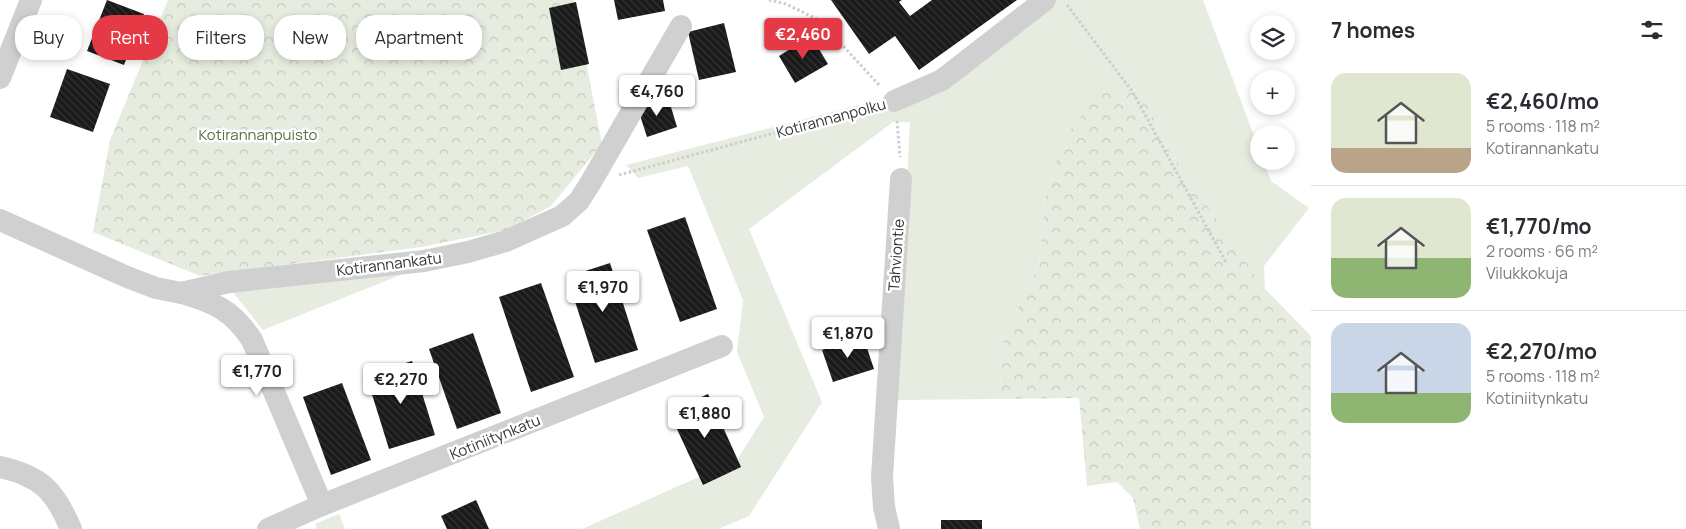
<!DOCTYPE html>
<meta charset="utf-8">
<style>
body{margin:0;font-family:Manrope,sans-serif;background:#f2f2f3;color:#2b2b33;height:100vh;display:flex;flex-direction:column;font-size:19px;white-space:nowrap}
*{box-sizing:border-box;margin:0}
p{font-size:16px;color:#7c7c81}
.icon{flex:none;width:28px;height:28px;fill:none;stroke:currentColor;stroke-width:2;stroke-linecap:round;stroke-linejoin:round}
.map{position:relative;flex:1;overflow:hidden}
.sheet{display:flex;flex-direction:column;background:#fff;width:375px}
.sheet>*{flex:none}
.hud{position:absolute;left:15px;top:15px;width:475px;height:45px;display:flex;gap:10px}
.tools{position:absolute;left:1250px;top:15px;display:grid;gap:10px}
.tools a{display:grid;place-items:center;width:45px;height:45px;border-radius:50%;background:#fff;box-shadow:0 2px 8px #0003;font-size:25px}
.price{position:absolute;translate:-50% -42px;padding:0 11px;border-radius:5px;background:#fff;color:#222;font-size:16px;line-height:32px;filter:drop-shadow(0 1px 2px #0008)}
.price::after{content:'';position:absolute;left:50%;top:30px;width:15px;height:11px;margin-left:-8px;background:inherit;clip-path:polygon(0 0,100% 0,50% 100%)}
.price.current{background:#e63946;color:#fff}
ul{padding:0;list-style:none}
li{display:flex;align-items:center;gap:15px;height:125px;padding:0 20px}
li+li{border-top:1px solid #e1e1e2}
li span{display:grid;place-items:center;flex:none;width:140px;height:100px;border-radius:15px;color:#555}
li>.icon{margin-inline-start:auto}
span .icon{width:60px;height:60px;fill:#fffc;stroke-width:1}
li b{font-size:21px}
h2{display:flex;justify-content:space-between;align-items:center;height:60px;padding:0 20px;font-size:21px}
.tag{padding:0 18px;border-radius:20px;background:#fff;box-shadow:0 2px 8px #0003;font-size:18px;line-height:45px}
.tag.current{background:#e63946;color:#fff}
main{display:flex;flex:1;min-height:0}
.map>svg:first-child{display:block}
</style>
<main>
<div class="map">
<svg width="1311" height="529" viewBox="0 0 1311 529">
<defs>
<pattern id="forest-crowns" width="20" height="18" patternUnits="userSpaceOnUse" patternTransform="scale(1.25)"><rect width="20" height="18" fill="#e6ecdf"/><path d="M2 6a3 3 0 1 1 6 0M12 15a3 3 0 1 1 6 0" fill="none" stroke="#c6cbc0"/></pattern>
<pattern id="building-back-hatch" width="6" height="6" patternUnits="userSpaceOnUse" patternTransform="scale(1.25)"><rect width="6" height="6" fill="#1a1a1a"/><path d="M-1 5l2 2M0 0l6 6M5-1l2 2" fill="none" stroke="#333"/></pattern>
</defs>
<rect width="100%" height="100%" fill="#fff"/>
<!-- green -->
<g fill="#e6ecdf">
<path d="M1037 0H1203L1259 149V161H1263L1271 181 1309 208 1264 266 1265 289 1166 145 1138 81 1045 199 1039 266 1004 337 999 399 896 400 910 122H893L749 229 822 402 749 516 718 529H582L737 460 764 417 737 352 743 300 688 166 638 178 626 165 883 99 929 81Z"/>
<path d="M403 274 263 330 232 291Z"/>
<path d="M339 514 345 529H317L315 524Z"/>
</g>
<!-- forest -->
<g fill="url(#forest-crowns)">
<path d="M168 0H574L602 144 551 206 506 230 421 247 200 276 93 232 110 140Z"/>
<path d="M1138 81 1166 145 1265 289 1311 336V529H1140L1133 498 1117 482 1087 486 1079 398 999 399 1004 337 1039 266 1045 199 1063 140 1096 96Z"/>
</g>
<!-- building -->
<g fill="url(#building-back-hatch)">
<path d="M107 0 144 14 124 65 87 51Z"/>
<path d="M614 0H663L665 11 618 20Z"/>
<path d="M831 0H902L899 2 910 16 932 0H1017L919 70 895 36 869 54Z"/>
<path d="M576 2 589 64 561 70 549 8Z"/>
<path d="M724 23 736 72 699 80 688 32Z"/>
<path d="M811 36 828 64 795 83 779 56Z"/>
<path d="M67 69 110 84 93 132 50 117Z"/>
<path d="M668 97 677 127 647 137 637 106Z"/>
<path d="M685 217 717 309 680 322 647 230Z"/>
<path d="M610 263 638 350 595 363 567 277Z"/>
<path d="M541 283 574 377 531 392 499 297Z"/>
<path d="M473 333 501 413 457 429 429 349Z"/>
<path d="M863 336 874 369 833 382 822 350Z"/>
<path d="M412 361 435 435 389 449 366 375Z"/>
<path d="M342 383 371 460 331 475 303 397Z"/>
<path d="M708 394 741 467 703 485 669 412Z"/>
<path d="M476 500 489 529H447L441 516Z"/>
<rect x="941" y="520" width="41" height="9"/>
</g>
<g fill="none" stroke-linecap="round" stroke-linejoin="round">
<!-- path -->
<g stroke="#cdcdcd" stroke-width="3" stroke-dasharray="2.5 2.5" stroke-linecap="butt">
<path d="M769 0 786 4 819 20 880 86"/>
<path d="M1067 5 1132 91 1227 264"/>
<path d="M897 121 900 157"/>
<path d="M619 175 874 106"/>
</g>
<!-- minor -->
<g stroke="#d0d0d0" stroke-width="22">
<path d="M0 78 31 0"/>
<path d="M894 101 942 80 1045 0"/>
<path d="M0 220 127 277 156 288 181 293 229 282 424 261 468 252 506 241 562 216 579 201 591 182 681 26"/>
<path d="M182 293C216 303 233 311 252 340L322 505"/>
<path d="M0 467C41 476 55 491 71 529"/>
<path d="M268 529 322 505 722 346"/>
<path d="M889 529 884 507 882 477 901 179"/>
</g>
</g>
<g text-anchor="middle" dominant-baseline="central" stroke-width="5" stroke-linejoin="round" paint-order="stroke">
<!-- street labels -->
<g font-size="15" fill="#333" stroke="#fff">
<text transform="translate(831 118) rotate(-15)">Kotirannanpolku</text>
<text transform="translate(896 255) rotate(-86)">Tahviontie</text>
<text transform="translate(389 264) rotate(-7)">Kotirannankatu</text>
<text transform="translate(495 437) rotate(-22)">Kotiniitynkatu</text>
</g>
<!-- park labels -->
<g font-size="15" fill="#56703f" stroke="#fff">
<text x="258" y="134">Kotirannanpuisto</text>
</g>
</g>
</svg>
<div class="tools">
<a><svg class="icon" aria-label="layers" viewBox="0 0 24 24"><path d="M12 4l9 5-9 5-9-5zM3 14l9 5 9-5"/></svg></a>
<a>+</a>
<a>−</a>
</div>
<b class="price current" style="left:803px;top:60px">€2,460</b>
<b class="price" style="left:657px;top:117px">€4,760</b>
<b class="price" style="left:603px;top:313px">€1,970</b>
<b class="price" style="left:848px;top:359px">€1,870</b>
<b class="price" style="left:257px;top:397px">€1,770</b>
<b class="price" style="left:401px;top:405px">€2,270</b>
<b class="price" style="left:705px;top:439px">€1,880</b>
<div class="hud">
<a class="tag">Buy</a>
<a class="tag current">Rent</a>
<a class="tag">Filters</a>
<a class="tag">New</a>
<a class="tag">Apartment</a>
</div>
</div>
<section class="sheet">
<h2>7 homes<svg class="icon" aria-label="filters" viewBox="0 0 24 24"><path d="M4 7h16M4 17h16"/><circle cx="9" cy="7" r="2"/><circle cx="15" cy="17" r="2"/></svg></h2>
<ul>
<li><span style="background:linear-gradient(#dfe7d0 75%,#b9a48a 0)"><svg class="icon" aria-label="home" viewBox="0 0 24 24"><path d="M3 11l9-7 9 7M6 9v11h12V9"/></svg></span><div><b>€2,460/mo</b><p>5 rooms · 118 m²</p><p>Kotirannankatu</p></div></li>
<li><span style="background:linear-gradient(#dfe7d0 60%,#8fb573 0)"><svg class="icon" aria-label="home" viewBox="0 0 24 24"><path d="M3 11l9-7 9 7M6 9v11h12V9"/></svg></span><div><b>€1,770/mo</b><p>2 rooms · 66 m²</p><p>Vilukkokuja</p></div></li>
<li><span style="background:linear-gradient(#c9d6e8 70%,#8fb573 0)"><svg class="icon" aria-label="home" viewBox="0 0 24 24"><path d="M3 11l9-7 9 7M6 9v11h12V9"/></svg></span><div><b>€2,270/mo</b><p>5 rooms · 118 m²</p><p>Kotiniitynkatu</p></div></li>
</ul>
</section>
</main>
